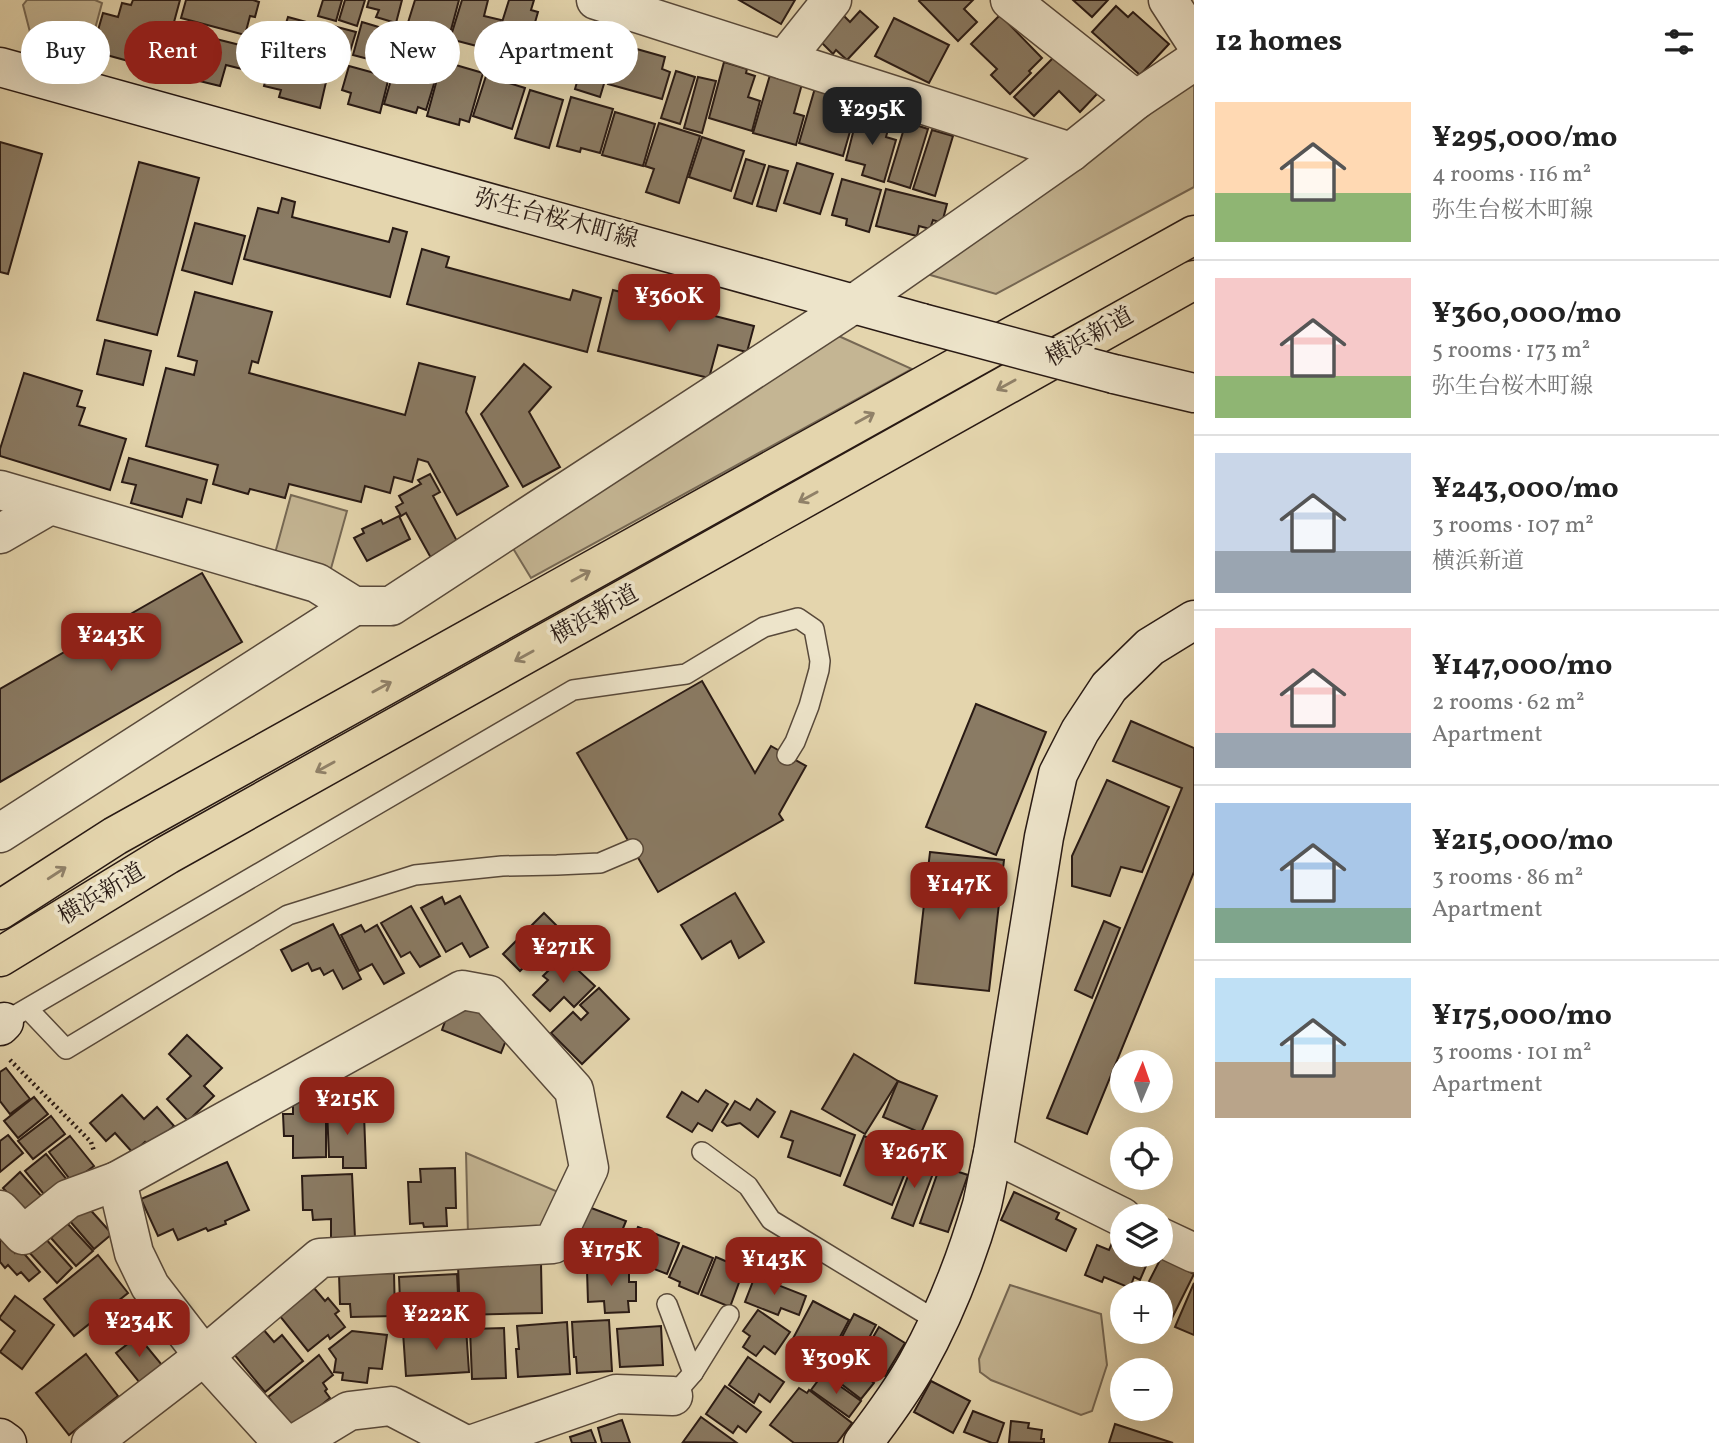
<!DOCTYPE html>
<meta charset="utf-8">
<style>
body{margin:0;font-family:Vollkorn,"Noto Serif JP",serif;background:#f2f2f2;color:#222;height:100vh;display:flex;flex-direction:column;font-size:26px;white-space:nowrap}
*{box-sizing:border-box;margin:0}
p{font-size:23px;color:#767676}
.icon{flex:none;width:38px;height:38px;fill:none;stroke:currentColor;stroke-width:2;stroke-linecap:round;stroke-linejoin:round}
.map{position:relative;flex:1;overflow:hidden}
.side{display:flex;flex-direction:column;background:#fff;width:525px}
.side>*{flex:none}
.guide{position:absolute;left:21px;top:21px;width:665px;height:63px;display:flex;gap:14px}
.needle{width:46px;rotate:2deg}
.controls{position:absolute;left:1110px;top:1050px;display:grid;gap:14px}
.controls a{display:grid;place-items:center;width:63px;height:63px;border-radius:50%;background:#fff;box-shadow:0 7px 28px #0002;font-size:35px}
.price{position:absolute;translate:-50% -60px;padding:0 16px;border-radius:14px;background:#8f2418;color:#fff;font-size:23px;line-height:46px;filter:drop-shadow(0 2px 4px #0008)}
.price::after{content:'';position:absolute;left:50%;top:42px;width:21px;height:16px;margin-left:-10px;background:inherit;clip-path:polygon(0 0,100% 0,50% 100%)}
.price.active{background:#222;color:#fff}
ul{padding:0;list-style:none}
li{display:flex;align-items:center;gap:21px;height:175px;padding:0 21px}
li+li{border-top:2px solid #e0e0e0}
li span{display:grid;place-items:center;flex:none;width:196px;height:140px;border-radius:0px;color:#555}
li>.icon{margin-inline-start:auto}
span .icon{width:84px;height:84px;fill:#fffc;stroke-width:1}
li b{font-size:30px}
h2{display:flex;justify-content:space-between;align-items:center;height:84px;padding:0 21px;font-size:30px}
.tag{padding:0 24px;border-radius:32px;background:#fff;box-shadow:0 7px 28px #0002;font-size:24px;line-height:63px}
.tag.active{background:#8f2418;color:#fff}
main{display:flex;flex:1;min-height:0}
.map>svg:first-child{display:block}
</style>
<main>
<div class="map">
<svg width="1194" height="1443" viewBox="0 0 1194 1443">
<rect width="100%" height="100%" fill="#e4d5ad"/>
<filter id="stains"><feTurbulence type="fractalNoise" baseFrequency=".00286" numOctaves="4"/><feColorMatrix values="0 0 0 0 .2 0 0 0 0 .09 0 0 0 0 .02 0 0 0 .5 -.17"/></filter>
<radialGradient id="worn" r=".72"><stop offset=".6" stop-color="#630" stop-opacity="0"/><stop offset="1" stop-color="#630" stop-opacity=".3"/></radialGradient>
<!-- green -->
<g fill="#c4b593" stroke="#766854" stroke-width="2">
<path d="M27 0H95L102 3 89 51 31 36 23 5Z"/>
<path d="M1194 82V187L996 294 920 272Z"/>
<path d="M832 333 912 369 531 578 511 545Z"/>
<path d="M291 495 347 511 330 572 274 557Z"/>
<path d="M466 1153 563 1194 546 1232 468 1235Z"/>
<path d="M1010 1285 1101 1314 1107 1365 1092 1411 1081 1415 991 1380 980 1372 979 1359Z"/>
</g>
<!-- building -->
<g fill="#8a7b64" stroke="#291a14" stroke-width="2">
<path d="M133 0H180L161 70 92 51 103 13 118 17 122 3 131 5Z"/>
<path d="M186 0H253L259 2 255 17 250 16 245 35 181 18Z"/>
<path d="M323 0H342L336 21 318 16Z"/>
<path d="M345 0H365L357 26 339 20Z"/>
<path d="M369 0H402L396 23 376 17 379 10 367 7Z"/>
<path d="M415 0H459L448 41 406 29Z"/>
<path d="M462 0H488L484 16 501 20 492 50 450 39Z"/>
<path d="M509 0H534L531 10 538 12 534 26 543 29 532 66 492 54Z"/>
<path d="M739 0H795L781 24Z"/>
<path d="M920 0H973L964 9 977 22 958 41 919 1Z"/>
<path d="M1073 0H1108L1092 17Z"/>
<path d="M1116 6 1128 17 1133 12 1169 44 1140 75 1092 32Z"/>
<path d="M860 11 878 27 847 60 836 50 833 54 819 40 843 15 850 22Z"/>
<path d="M1000 15 1042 58 1029 71 1031 73 1010 94 991 75 997 69 971 44Z"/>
<path d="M288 17 321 26 322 23 356 32 348 58 322 50 320 57 279 45Z"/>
<path d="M894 18 949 45 929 83 875 56Z"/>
<path d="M362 22 402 34 392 70 375 66 376 61 353 55Z"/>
<path d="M594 23 620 31 600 97 575 89Z"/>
<path d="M176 29 248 47 242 69 226 65 220 86 187 78 191 62 169 57Z"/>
<path d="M546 29 584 41 573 77 535 65Z"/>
<path d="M619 44 665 57 662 69 670 72 662 99 608 84Z"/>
<path d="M400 49 441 61 426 110 418 107 416 113 384 104Z"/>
<path d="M1058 53 1098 93 1080 112 1059 91 1034 116 1014 97Z"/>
<path d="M272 54 329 69 320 108 279 97 281 90 264 86Z"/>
<path d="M442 61 483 73 469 122 460 119 459 125 427 116Z"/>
<path d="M724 62 747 69 746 73 755 76 748 97 760 101 752 131 709 118Z"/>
<path d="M349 66 389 77 380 113 348 104 351 93 342 90Z"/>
<path d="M676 71 695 77 680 124 661 118Z"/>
<path d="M770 75 802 84 794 113 804 116 796 145 753 133Z"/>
<path d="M486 76 525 88 512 129 473 116Z"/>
<path d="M698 77 716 81 702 133 684 128Z"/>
<path d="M815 88 847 97 839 125 851 128 843 156 799 143Z"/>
<path d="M530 90 563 100 549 148 515 138Z"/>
<path d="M571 97 613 109 600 153 581 148 580 152 557 146Z"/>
<path d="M615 112 655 124 643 166 602 155Z"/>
<path d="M858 113 890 122 886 137 896 140 884 182 862 175 865 165 846 160Z"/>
<path d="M906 122 928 129 910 188 888 181Z"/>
<path d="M659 123 700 136 679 203 646 192 654 169 645 166Z"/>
<path d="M932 130 953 136 935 196 913 189Z"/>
<path d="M702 137 744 151 731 191 689 177Z"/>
<path d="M0 142 42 154 8 274 0 272Z"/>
<path d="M746 159 765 165 752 204 734 198Z"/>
<path d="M139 162 199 178 157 335 97 320Z"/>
<path d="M797 163 833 174 820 214 784 203Z"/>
<path d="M769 166 788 171 776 211 757 206Z"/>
<path d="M842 179 881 190 869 232 846 225 847 219 832 215Z"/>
<path d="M886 189 947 204 942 223 933 220 930 229 919 226 917 236 876 226Z"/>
<path d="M282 198 295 202 292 217 389 242 393 228 407 232 390 297 244 259 258 208 278 213Z"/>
<path d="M195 223 245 236 232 284 182 270Z"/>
<path d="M422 249 449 257 446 267 570 300 573 290 601 298 587 352 407 304Z"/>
<path d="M613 290 754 326 747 352 718 345 709 378 598 351Z"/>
<path d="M195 292 272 312 258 363 252 361 249 373 405 415 419 363 475 377 466 412 508 486 457 515 428 462 418 459 412 482 394 477 390 493 365 486 361 502 289 484 285 498 250 489 248 494 213 484 218 465 146 446 166 368 194 375 197 361 178 356Z"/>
<path d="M105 340 151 351 143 385 97 374Z"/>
<path d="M524 364 551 387 529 412 560 467 523 487 481 414Z"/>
<path d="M24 373 82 391 77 406 85 408 79 425 126 439 110 490 0 456V449Z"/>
<path d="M129 458 207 480 201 503 187 499 182 517 131 503 136 485 122 482Z"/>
<path d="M430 474 440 492 433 496 458 543 431 558 406 513 401 516 396 507 403 503 399 496 421 484 418 480Z"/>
<path d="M399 516 410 539 367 561 354 538 364 533 362 529 381 520 383 524Z"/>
<path d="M202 573 242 642 0 782V689Z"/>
<path d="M702 681 755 773 771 746 806 766 779 814 783 820 658 892 577 753Z"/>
<path d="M976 704 1046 732 996 855 926 827Z"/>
<path d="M1131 721 1194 748V872L1087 1134 1047 1118 1182 788 1113 761Z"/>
<path d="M1107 780 1169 807 1142 872 1121 867 1110 896 1072 886V856Z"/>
<path d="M930 852 1004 860 989 991 915 983Z"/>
<path d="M735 893 764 942 739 958 731 941 702 959 681 925Z"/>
<path d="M460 896 488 947 470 957 462 943 446 952 421 908 442 897 445 904Z"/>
<path d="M411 906 440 956 420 967 410 952 401 957 381 923Z"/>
<path d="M544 913 561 930 554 937 564 948 542 970 531 960 520 971 503 954Z"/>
<path d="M1104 921 1120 928 1092 998 1075 990Z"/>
<path d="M333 924 361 979 343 989 333 970 324 975 320 968 312 971 308 963 292 971 281 950Z"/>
<path d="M361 925 365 932 377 925 404 973 384 984 372 964 359 971 341 935Z"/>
<path d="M563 956 595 986 574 1007 564 997 550 1011 533 995 548 980 543 976Z"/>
<path d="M599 988 629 1019 582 1064 551 1033 573 1012 581 1020 588 1013 580 1005Z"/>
<path d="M462 1004 486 1013 495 1022 493 1029 508 1035 501 1053 442 1030 450 1007Z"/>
<path d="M187 1035 222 1068 204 1086 214 1096 188 1121 167 1099 191 1076 169 1054Z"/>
<path d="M854 1054 898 1081 865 1134 822 1109Z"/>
<path d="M6 1068 30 1099 10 1114 0 1101V1072Z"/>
<path d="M898 1081 937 1096 921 1133 883 1117Z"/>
<path d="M706 1090 728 1104 712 1131 698 1123 692 1132 667 1117 682 1092 698 1102Z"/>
<path d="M122 1095 144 1119 157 1107 174 1126 150 1147 145 1142 133 1153 115 1133 106 1141 90 1123Z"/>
<path d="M34 1097 48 1114 18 1138 4 1121Z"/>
<path d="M323 1098V1114H326V1157L293 1158V1136H284L283 1114H293V1099Z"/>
<path d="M757 1099 775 1112 758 1137 740 1123 727 1126 722 1122 735 1101 750 1110Z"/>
<path d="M350 1108V1114H364L366 1168H343V1157H329L327 1109Z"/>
<path d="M791 1111 855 1135 840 1176 788 1157 793 1141 781 1137Z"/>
<path d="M51 1116 65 1134 33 1159 18 1141Z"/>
<path d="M8 1135 23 1153 0 1172V1141Z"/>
<path d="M70 1136 94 1166 72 1182 49 1152Z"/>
<path d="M864 1136 912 1156 892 1205 844 1185Z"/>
<path d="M46 1154 68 1181 47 1198 25 1171Z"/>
<path d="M916 1155 937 1163 913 1226 892 1218Z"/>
<path d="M227 1162 249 1210 225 1221 226 1224 208 1231 206 1228 178 1240 173 1229 158 1236 141 1199Z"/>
<path d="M940 1166 968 1175 948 1232 920 1223Z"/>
<path d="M455 1168 456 1208H446L447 1226 424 1227 423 1223 410 1224 408 1182H421L420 1169Z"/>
<path d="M20 1172 43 1198 26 1214 3 1188Z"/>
<path d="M352 1174 355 1238 331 1239V1219L313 1220 312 1210H303L302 1176Z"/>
<path d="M1014 1192 1059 1213 1056 1219 1076 1229 1066 1251 1001 1220Z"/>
<path d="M86 1205 112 1234 94 1249 69 1220Z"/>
<path d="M586 1206 626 1221 611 1258 575 1244 581 1230 577 1229Z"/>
<path d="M67 1223 93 1251 76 1266 51 1238Z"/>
<path d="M638 1227 679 1243 667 1274 644 1265 648 1255 634 1249 638 1240 633 1238Z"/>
<path d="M44 1237 72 1268 57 1283 28 1251Z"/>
<path d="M3 1238 15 1253 20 1249 40 1272 29 1281 21 1272 17 1275 8 1265 5 1268 0 1262V1241Z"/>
<path d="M1112 1243 1122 1247V1255H1139L1149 1259 1140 1280 1134 1277 1130 1288 1104 1277 1102 1282 1085 1275 1097 1245 1109 1250Z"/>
<path d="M683 1246 713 1258 698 1294 679 1286 680 1282 669 1277Z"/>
<path d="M98 1255 128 1293 74 1336 44 1299Z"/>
<path d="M716 1257 744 1269 730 1307 701 1295Z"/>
<path d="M1161 1258 1194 1274 1169 1324 1160 1319V1293H1143Z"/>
<path d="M613 1262V1270L629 1269V1282H636V1301H628L629 1312 605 1313 604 1301 588 1302 587 1270H595V1263Z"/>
<path d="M541 1263 542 1313 460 1315 458 1266Z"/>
<path d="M394 1273 395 1316 351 1317 350 1304H340L339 1274Z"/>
<path d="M457 1274 459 1315 442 1316V1321L401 1323 399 1277Z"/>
<path d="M755 1276 806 1296 799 1315 781 1308 778 1315 745 1302Z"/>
<path d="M1194 1283V1335L1175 1327Z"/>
<path d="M314 1288 325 1301 328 1298 339 1311 335 1314 345 1327 330 1339 328 1335 308 1351 279 1315Z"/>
<path d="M15 1296 54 1325 22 1369 0 1352 15 1331 0 1319V1317Z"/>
<path d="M813 1301 849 1320 826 1363 790 1344Z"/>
<path d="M758 1310 790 1332 775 1354 764 1346 756 1356 743 1347 750 1336 743 1331Z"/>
<path d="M854 1314 876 1325 855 1364 834 1352Z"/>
<path d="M609 1320 612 1371 577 1373 576 1357H574L572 1322Z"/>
<path d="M567 1322 570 1374 518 1377 516 1349H519L517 1326Z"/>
<path d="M661 1326 663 1365 620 1367 617 1329Z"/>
<path d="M879 1327 905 1343 885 1376 859 1361Z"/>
<path d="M466 1328 469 1372 406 1376 403 1332Z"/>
<path d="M504 1328 506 1378 472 1379 470 1329Z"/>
<path d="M263 1329 274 1342 282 1335 303 1361 265 1392 233 1353Z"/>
<path d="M352 1331 387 1335 382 1369 369 1368 367 1383 342 1380 343 1373 334 1372 336 1359 329 1349Z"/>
<path d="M138 1336 162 1365 140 1383 116 1353Z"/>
<path d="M86 1354 118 1396 69 1435 36 1393Z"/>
<path d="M319 1355 333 1375 323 1383 327 1389 325 1391 330 1398 293 1428 268 1397Z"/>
<path d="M748 1357 784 1382 770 1402 759 1394 754 1403 729 1385Z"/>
<path d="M840 1357 874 1383 861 1399 827 1373Z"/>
<path d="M823 1374 861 1401 849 1417 811 1390Z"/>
<path d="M931 1381 970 1401 953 1433 914 1412Z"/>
<path d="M725 1386 761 1412 746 1432 738 1426 733 1433 706 1414Z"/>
<path d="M799 1388 807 1393 809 1390 852 1423 837 1443H794L770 1425Z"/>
<path d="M973 1411 1004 1423 997 1443H992L964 1432Z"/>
<path d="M701 1417 737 1443 683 1442Z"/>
<path d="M622 1420 630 1443H602L598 1428Z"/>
<path d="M1011 1421 1029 1423 1028 1428 1042 1430 1041 1439H1044V1443L1009 1442Z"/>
<path d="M1115 1424 1173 1443H1109Z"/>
<path d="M591 1430 596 1443H572L570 1437Z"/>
</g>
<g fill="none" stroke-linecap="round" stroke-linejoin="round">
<!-- lane casing -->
<g stroke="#58493a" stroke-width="22">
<g id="lane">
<path d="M28 1009 66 1049 288 915 415 875 502 866 557 865 600 863 633 849"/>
<path d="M4 1022 573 690 686 674 764 627 798 618 814 629 820 661 819 670 809 706 795 742 787 755"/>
<path d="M702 1152 748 1186 771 1220 939 1322"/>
<path d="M667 1304 693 1373 673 1396"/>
<path d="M693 1373 729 1315"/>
</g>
</g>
<!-- street casing -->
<g stroke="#58493a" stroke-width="41">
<g id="street">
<path d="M596 0 1071 152"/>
<path d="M1010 0 1136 100"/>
<path d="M1168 0 1194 40"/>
<path d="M784 60 832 0"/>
<path d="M0 490 317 583 354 606H391L855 303 1071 152 1136 100 1194 61"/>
<path d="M0 534 50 505"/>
<path d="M0 833 354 606"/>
<path d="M993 1153 1122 1217"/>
<path d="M117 1181 134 1253 150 1286 204 1356 283 1443"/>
<path d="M0 1210 23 1235 68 1199 117 1181 462 990 489 995 574 1090 589 1168 553 1244 320 1258 204 1356 91 1443"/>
<path d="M1160 1237 1194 1253"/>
<path d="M296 1443 349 1411 391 1406 462 1443"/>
<path d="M476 1443 616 1394 673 1396"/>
</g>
</g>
<!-- secondary casing -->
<g stroke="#291a14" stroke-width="41">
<g id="secondary">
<path d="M0 67 922 323"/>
<path d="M1114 374 1194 393"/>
<path d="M0 1026 4 1022"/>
<path d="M0 1438 7 1443"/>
<path d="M863 1443C882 1418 902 1391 917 1364 945 1314 966 1260 982 1205 986 1188 989 1170 993 1153L1044 837 1058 774 1080 731 1109 687 1150 647 1194 620"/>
</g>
</g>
<!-- highway casing -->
<g stroke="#291a14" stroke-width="41">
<g id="highway">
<path d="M0 910 115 836 1194 235"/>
<path d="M0 957 167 855 1194 280"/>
</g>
</g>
<!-- path -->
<path stroke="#291a14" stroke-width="4.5" stroke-dasharray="2 3.5" stroke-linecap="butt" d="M10 1060 91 1142 94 1151"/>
<!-- lane -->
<use href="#lane" stroke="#ede4ca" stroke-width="19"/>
<!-- street -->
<use href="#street" stroke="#ede4ca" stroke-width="38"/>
<!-- secondary -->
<use href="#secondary" stroke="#ede4ca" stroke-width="38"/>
<!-- highway -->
<use href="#highway" stroke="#e4d5ad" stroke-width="38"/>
<!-- secondary-bridge casing -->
<g stroke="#291a14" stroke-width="41" stroke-linecap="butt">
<path id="secondary-bridge" d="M922 323 1114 374"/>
</g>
<!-- secondary-bridge -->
<use href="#secondary-bridge" stroke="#ede4ca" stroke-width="38"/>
</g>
<!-- one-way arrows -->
<defs><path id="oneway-shaft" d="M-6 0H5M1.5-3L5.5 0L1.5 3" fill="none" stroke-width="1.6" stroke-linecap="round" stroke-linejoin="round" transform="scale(1.75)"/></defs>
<g stroke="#908168">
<use href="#oneway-shaft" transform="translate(1006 385) rotate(151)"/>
<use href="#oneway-shaft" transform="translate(865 418) rotate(-29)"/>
<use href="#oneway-shaft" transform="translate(808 497) rotate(151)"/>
<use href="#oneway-shaft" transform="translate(581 576) rotate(-29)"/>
<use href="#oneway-shaft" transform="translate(524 656) rotate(151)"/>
<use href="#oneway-shaft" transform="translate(382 687) rotate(-29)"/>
<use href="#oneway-shaft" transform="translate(325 767) rotate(151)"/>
<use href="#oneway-shaft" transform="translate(57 873) rotate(-33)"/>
</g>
<g text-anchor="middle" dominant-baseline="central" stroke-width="7" stroke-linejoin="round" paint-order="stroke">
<!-- street labels -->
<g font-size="24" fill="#291a14" stroke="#ede4ca">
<text transform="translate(556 220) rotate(15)">弥生台桜木町線</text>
<text transform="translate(1090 338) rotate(-29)">横浜新道</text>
<text transform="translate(595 616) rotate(-29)">横浜新道</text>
<text transform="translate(102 895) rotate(-31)">横浜新道</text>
</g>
</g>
<rect width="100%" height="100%" filter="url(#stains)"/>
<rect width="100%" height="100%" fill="url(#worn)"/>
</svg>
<div class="controls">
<a><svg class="needle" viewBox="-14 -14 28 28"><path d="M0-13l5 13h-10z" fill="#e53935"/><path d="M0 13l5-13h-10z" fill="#767676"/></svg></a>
<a><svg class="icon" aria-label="locate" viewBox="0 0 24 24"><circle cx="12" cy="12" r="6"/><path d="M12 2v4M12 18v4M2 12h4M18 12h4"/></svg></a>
<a><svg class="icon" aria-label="layers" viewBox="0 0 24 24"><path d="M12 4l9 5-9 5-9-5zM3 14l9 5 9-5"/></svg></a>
<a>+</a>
<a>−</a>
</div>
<b class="price active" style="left:872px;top:147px">¥295K</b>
<b class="price" style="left:669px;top:334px">¥360K</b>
<b class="price" style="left:111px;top:673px">¥243K</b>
<b class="price" style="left:959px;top:922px">¥147K</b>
<b class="price" style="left:563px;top:985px">¥271K</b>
<b class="price" style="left:347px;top:1137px">¥215K</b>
<b class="price" style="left:914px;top:1190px">¥267K</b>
<b class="price" style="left:611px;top:1288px">¥175K</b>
<b class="price" style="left:774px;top:1297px">¥143K</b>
<b class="price" style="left:436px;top:1352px">¥222K</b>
<b class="price" style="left:139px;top:1359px">¥234K</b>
<b class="price" style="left:836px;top:1396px">¥309K</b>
<div class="guide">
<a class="tag">Buy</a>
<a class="tag active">Rent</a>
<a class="tag">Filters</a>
<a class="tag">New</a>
<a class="tag">Apartment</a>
</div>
</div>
<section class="side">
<h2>12 homes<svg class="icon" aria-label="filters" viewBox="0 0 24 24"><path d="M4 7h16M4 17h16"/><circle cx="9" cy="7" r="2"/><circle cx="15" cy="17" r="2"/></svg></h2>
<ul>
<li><span style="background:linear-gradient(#ffd9b3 65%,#8fb573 0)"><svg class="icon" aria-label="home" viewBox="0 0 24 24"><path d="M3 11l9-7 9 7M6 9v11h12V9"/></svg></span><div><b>¥295,000/mo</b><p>4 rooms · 116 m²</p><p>弥生台桜木町線</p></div></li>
<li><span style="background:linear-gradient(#f6c9c9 70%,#8fb573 0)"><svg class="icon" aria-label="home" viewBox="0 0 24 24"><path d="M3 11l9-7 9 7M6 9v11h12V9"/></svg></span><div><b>¥360,000/mo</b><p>5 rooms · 173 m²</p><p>弥生台桜木町線</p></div></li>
<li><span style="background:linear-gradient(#c9d6e8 70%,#9aa5b1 0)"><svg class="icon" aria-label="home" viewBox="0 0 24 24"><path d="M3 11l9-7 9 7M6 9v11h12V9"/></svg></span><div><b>¥243,000/mo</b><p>3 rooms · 107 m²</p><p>横浜新道</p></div></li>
<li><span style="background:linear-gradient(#f6c9c9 75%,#9aa5b1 0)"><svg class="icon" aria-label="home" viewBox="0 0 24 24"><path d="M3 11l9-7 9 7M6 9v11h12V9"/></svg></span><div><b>¥147,000/mo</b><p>2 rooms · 62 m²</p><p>Apartment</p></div></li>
<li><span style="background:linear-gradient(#a9c7e8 75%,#7fa58c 0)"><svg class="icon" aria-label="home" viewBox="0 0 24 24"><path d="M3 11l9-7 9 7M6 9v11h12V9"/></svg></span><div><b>¥215,000/mo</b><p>3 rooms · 86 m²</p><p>Apartment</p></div></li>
<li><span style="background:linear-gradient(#bfe0f5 60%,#b9a48a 0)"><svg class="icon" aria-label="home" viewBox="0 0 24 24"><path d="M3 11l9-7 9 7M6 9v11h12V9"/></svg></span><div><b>¥175,000/mo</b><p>3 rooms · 101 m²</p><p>Apartment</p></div></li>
</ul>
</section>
</main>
